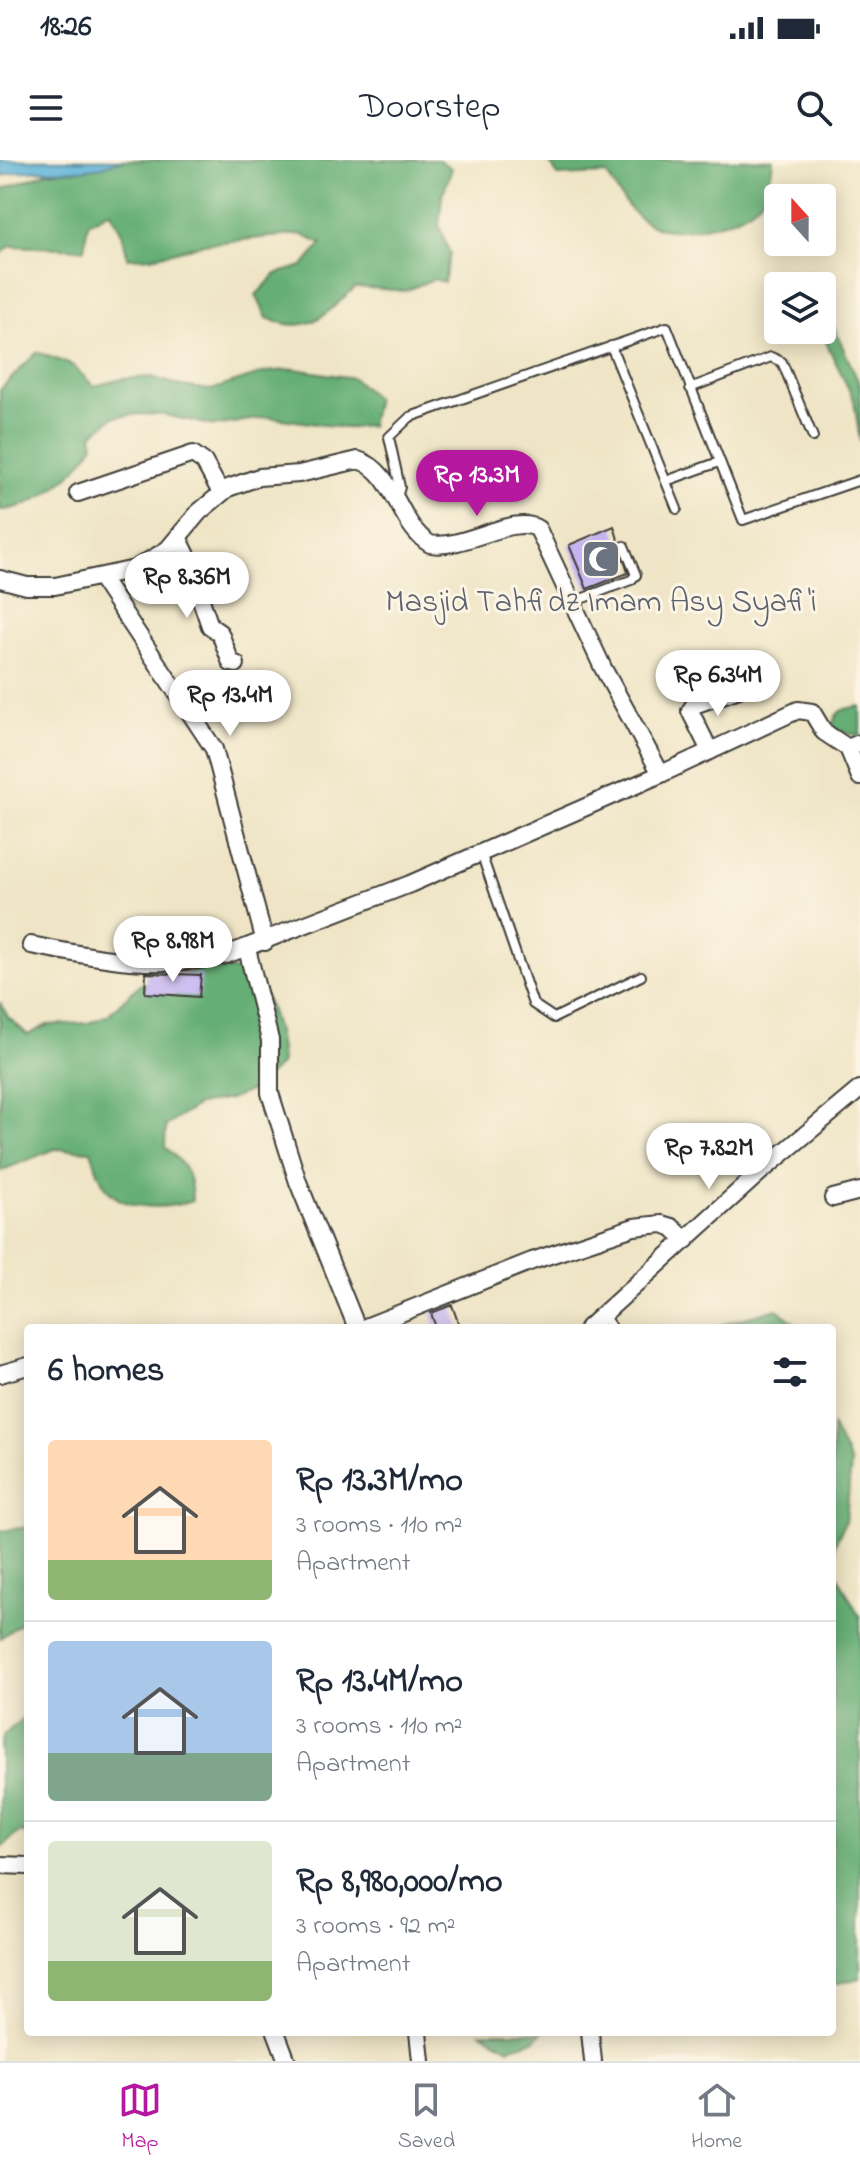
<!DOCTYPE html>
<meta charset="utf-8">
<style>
body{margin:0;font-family:"Indie Flower",sans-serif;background:#f6f6f7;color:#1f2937;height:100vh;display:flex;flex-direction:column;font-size:30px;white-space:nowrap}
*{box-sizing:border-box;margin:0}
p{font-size:26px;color:#747a83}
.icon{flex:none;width:44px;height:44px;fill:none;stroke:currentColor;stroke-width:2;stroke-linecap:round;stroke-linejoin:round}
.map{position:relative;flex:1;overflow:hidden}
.details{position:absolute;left:24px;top:1164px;width:812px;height:712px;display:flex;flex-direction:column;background:#fff;border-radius:8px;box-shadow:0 4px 20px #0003}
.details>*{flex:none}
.needle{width:52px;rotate:339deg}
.tools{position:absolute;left:764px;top:24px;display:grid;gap:16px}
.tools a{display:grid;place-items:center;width:72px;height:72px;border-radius:8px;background:#fff;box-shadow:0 4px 20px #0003;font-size:40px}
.price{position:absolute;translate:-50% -68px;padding:0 18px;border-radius:28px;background:#fff;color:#222;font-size:26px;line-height:52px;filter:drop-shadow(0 2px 4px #0008)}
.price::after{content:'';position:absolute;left:50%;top:48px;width:24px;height:18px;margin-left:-12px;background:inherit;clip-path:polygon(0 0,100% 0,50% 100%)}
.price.selected{background:#b5179e;color:#fff}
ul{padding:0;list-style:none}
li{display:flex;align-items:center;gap:24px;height:200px;padding:0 24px}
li+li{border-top:2px solid #e0e1e3}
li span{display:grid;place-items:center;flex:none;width:224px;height:160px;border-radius:8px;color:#555}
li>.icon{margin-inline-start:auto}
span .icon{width:96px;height:96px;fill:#fffc;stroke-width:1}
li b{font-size:34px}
h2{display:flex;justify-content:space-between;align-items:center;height:96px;padding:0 24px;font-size:34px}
.status{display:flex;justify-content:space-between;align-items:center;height:56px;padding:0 40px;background:#fff;direction:ltr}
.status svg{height:22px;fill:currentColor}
header{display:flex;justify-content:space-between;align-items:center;height:104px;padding:0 24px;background:#fff;font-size:36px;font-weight:600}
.tab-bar{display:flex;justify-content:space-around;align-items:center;height:112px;border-top:2px solid #e0e1e3;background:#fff;font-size:22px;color:#747a83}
.tab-bar a{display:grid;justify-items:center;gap:4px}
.tab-bar .selected{color:#b5179e}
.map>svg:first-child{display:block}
</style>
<div class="status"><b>18:26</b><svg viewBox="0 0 49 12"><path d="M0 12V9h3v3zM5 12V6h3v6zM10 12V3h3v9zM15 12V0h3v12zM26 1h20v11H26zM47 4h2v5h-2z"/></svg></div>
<header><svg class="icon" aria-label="menu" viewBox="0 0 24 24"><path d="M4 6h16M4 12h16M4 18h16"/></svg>Doorstep<svg class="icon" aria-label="search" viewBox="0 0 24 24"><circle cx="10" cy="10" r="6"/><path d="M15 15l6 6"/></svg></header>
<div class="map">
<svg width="860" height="1901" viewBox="0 0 860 1901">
<rect width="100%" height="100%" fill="#fcf5e5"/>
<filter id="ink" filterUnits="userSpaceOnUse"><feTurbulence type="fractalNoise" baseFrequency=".0125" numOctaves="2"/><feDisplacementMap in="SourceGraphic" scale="16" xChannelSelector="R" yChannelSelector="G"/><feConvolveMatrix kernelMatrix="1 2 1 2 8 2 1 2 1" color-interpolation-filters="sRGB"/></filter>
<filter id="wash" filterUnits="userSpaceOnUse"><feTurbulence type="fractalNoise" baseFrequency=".006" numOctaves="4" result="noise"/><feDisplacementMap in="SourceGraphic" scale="32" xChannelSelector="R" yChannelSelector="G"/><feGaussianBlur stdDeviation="1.8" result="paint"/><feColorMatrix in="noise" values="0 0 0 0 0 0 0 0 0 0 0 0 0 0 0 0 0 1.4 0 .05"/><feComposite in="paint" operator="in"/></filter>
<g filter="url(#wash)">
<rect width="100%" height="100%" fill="#efe5c6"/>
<!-- forest -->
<g fill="#65ae75" stroke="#406548" stroke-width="2">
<path d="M117 0H439L452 9 442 37 439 65 450 94 444 122 433 119 406 131 356 127C324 154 311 177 267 158L256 135 276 114 303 106 322 84 300 74 203 84 153 97 128 98 122 73 110 51 88 63 84 89 10 86 0 95V30L48 12 79 10Z"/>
<path d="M548 0H773C771 17 769 33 756 45 737 63 681 76 656 67 633 59 618 34 607 14L558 16Z"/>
<path d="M831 161 860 225V282L854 240 820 170 822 163Z"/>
<path d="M37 192 72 205 94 226 122 219 152 217 181 226 211 230 266 212 295 209 353 218 376 238 370 266 345 268 268 257 215 266 164 255 140 254 114 257 92 274 94 285C75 316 37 348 0 350V230Z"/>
<path d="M860 546V576L839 571 833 565C835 549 846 548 860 546Z"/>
<path d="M200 809C214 809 232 807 244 813 270 827 280 876 281 904L252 930 234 938 198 945 166 966 165 987C185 1004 192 1015 192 1041 166 1049 121 1052 105 1026 98 1016 95 1002 91 991L55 989 0 1011V842L8 857 28 875 47 865 88 863 108 855 139 825Z"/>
<path d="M777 1149 801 1168H709Z"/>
<path d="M832 1265 851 1304 846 1360 835 1384V1411L860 1457V1818L832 1825Z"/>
<path d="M28 1367V1458L0 1478V1371Z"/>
<path d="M28 1553V1674L19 1672 0 1689V1588L3 1576Z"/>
<path d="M481 1872H542L535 1880 509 1888Z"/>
</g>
<!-- water -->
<path fill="#5db3d9" stroke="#3c687a" stroke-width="2" d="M0 0H123C109 4 95 9 80 10 52 13 28 6 0 17Z"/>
<g id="blocks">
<!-- building -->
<g fill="#c5b3f3">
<path d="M614 366 628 413 587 429 569 385Z"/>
<path d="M146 813 201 815 199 837 145 833Z"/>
<path d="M452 1145 460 1168H436L431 1153Z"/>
</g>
</g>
</g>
<g filter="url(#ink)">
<use href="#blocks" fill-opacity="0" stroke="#3c3a36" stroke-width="2"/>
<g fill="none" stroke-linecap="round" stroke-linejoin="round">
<!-- lane casing -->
<g stroke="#3c3a36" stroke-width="12">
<g id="lane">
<path d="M611 186 677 349"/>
<path d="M690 228 771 197 782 202 813 277"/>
<path d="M666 321 719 302"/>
<path d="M397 337 400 327 389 277 410 257 667 167 743 360 860 320"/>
<path d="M573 442 631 420 636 415 624 386"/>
<path d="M481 693 533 844 554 858 641 816"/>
<path d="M744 979 758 1013"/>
<path d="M603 1155 612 1168"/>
</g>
</g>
<!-- street casing -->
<g stroke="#3c3a36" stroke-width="20">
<g id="street">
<path d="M78 333 193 294 204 302 221 333"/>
<path d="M179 379 203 428 201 440 210 466 220 473 231 503 236 504"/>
<path d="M100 417 214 589 265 782"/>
<path d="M0 419 27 426H55L135 409 168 389 199 352 228 328 259 317 299 314 358 300C395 311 398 365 430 384 464 390 515 353 538 369L603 508 661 614 798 550 812 552 824 572 848 588 860 583"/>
<path d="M848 588 860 617"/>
<path d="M710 591 690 551 694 545 739 529"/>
<path d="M31 785C97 798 159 811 226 795L410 724 661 614"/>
<path d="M247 789 270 880V933L298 1022 357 1168"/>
<path d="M833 1038 860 1031"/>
<path d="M363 1168 532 1101 634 1067 662 1064 672 1067 686 1080"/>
<path d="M588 1168 759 1013 860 929"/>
<path d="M0 1214 28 1206"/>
<path d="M0 1705 28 1706"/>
<path d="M276 1872 287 1901"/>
<path d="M418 1872 421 1901"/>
<path d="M590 1872 593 1901"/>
</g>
</g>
<!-- lane -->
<use href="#lane" stroke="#fff" stroke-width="8"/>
<!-- street -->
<use href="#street" stroke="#fff" stroke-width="16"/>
</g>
</g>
<!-- icons -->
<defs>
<g id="mosque-square" transform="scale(2)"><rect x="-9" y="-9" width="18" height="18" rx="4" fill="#6b7280" stroke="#fcf5e5"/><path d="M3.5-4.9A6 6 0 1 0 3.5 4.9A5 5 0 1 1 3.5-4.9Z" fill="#fff"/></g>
</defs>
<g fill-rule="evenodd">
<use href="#mosque-square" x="601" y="399"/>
</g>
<g text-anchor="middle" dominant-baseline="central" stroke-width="6" stroke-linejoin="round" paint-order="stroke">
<!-- worship labels -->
<g font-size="32" fill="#5b616d" stroke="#fcf5e5">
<text x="601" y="443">Masjid Tahfidz Imam Asy Syafi'i</text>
</g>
</g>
</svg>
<div class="tools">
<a><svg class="needle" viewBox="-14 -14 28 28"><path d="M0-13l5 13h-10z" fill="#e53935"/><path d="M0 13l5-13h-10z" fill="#747a83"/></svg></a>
<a><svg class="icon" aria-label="layers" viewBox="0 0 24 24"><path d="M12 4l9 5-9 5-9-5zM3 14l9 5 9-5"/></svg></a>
</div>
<b class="price selected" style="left:477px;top:358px">Rp 13.3M</b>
<b class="price" style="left:187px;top:460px">Rp 8.36M</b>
<b class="price" style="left:718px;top:558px">Rp 6.34M</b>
<b class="price" style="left:230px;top:578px">Rp 13.4M</b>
<b class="price" style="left:173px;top:824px">Rp 8.98M</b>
<b class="price" style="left:709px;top:1031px">Rp 7.82M</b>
<section class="details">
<h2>6 homes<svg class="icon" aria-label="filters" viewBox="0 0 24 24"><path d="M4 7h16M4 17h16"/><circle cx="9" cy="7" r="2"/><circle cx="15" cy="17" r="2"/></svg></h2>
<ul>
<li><span style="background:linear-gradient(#ffd9b3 75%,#8fb573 0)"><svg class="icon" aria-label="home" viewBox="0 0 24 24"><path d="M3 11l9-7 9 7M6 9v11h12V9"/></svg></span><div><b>Rp 13.3M/mo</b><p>3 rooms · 110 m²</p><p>Apartment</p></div></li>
<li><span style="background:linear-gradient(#a9c7e8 70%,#7fa58c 0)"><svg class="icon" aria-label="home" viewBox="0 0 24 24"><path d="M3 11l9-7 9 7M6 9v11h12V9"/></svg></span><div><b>Rp 13.4M/mo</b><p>3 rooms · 110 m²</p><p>Apartment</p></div></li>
<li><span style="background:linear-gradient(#dfe7d0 75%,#8fb573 0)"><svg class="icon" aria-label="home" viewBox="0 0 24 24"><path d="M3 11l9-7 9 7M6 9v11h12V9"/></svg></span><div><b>Rp 8,980,000/mo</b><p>3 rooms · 92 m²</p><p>Apartment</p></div></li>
</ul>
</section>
</div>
<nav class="tab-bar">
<a class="selected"><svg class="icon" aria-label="map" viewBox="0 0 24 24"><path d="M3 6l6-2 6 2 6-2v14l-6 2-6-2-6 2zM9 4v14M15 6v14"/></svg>Map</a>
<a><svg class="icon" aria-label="saved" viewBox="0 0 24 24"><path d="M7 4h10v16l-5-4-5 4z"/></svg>Saved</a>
<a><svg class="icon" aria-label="home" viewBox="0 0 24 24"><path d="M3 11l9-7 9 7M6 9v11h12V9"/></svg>Home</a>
</nav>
